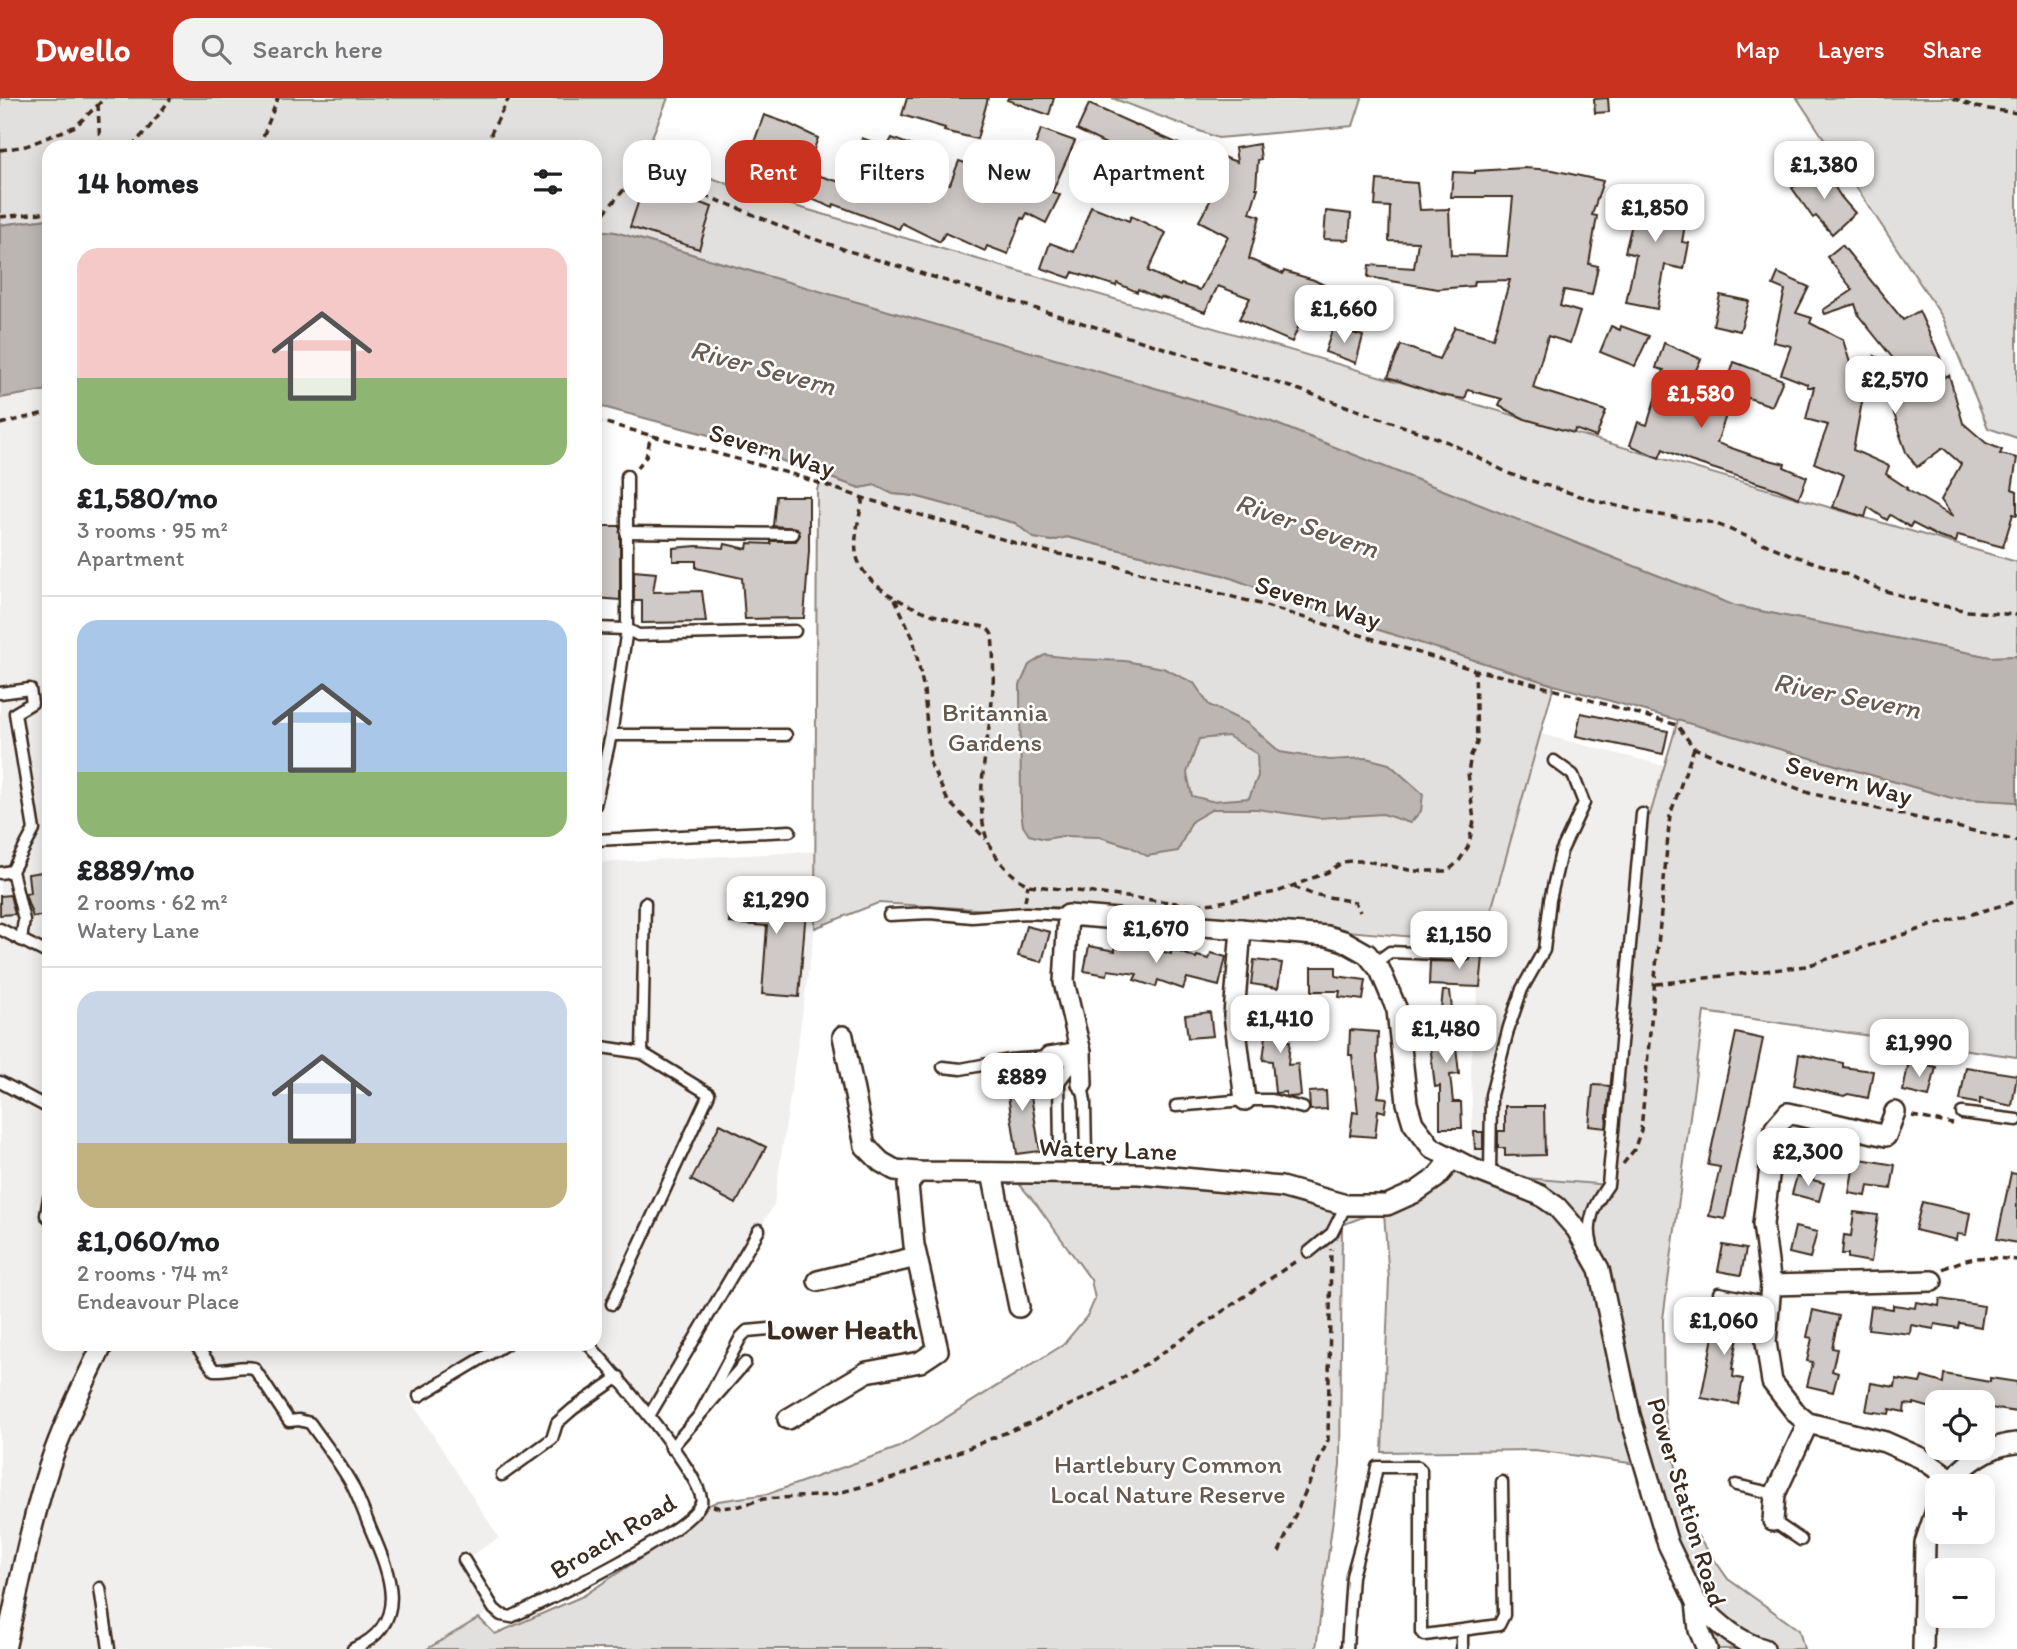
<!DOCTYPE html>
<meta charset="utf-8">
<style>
body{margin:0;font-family:Itim,sans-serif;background:#f2f2f2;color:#202124;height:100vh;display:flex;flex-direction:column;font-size:26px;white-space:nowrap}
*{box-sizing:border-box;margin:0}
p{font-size:23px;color:#757577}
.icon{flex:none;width:38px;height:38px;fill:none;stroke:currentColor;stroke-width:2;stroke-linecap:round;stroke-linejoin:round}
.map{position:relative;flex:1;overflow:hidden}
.drawer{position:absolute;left:42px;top:42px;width:560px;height:1211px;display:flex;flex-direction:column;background:#fff;border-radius:21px;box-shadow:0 4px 18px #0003}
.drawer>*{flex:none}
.banner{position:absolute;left:623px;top:42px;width:665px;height:63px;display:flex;gap:14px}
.fabs{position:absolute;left:1925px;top:1292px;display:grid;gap:14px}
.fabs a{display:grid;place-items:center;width:70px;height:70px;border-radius:14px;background:#fff;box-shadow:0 4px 18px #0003;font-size:35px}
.price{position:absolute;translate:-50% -60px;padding:0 16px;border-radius:14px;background:#fff;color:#222;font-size:23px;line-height:46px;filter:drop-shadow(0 2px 4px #0008)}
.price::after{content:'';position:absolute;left:50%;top:42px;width:21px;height:16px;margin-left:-10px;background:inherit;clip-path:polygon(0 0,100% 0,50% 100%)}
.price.active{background:#c8321e;color:#fff}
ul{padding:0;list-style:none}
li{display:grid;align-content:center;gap:14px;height:371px;padding:0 35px}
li+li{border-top:2px solid #e0e0e0}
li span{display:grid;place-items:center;height:217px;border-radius:21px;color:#555}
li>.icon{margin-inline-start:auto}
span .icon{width:126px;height:126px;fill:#fffc;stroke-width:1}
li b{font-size:30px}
h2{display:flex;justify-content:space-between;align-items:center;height:84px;padding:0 35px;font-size:30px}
.chip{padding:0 24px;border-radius:21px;background:#fff;box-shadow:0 4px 18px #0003;font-size:24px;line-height:63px}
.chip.active{background:#c8321e;color:#fff}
header{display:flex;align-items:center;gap:42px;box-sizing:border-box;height:98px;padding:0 35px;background:#c8321e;color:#fff}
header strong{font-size:33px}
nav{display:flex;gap:38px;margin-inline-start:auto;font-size:24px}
.search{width:490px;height:63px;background:#f2f2f2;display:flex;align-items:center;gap:18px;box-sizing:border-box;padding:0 24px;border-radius:21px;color:#757577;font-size:26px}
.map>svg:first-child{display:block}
</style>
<header>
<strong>Dwello</strong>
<div class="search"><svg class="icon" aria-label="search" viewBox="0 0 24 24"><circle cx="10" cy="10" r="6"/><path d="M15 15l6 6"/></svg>Search here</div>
<nav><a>Map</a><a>Layers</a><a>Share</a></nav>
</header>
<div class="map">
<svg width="2017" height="1551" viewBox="0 0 2017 1551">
<rect width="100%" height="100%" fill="#fff"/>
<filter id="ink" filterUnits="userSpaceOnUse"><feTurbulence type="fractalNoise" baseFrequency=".0143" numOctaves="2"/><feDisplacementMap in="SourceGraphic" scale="14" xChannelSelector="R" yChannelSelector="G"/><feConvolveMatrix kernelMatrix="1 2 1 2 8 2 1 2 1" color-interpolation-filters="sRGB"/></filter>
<g filter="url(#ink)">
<!-- built -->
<g fill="#f1efee">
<path d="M49 292V1246H491L408 1298 499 1440 464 1462 494 1511 427 1551H0V300Z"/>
<path d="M1541 636 1665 668 1650 717 1643 716 1608 1087 1490 1077 1473 1071 1471 969 1482 845Z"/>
<path d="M817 753 815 830 774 1106 707 1223 649 1318 588 1246H595V765Z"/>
</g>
<!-- green -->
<g fill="#e2e0de" stroke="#8e857e" stroke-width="2">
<path d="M0 0H668L645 56 764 99 2017 464V558L1990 559 1735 508 1269 323 615 134 595 132V49H49V121L0 127Z"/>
<path d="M1112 0H1362L1353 28 1218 40Z"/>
<path d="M1797 0H2017V340L1988 330 1943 220Z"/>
<path d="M822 377 860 390 875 387 893 396 915 398 1015 425 1035 440 1052 443 1067 439 1223 477 1333 518 1362 520 1363 527 1554 587 1482 845 1074 809H1024L992 812 878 805 815 830 817 392Z"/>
<path d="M1678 622 1952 700 2017 704V959L1704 914 1663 1221 1664 1314 1688 1424 1728 1481 1799 1532 1804 1551H1707L1644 1367 1535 1352 1382 1354 1389 1181 1384 1115 1368 1117 1342 1127 1340 1367 1316 1551H427L479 1520 495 1536 583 1498 689 1428 707 1408 718 1403 768 1396 897 1350 1063 1247 1088 1217 1095 1201 1091 1182 1037 1107 1009 1074 1387 1107 1452 1061 1490 1077 1608 1087 1642 716 1650 717Z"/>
</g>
<!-- water -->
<g fill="#bcb6b3" stroke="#887e77" stroke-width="2" fill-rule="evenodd">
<path d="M49 121V292L0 300V127Z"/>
<path d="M595 132 615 134 1269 323 1735 508 1990 559 2017 558V704L1952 700 1554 587 1363 527 1361 520 1333 518 1223 477 1067 439 1052 443 1034 440 1015 425 915 398 893 396 875 387 860 390 777 361 750 348 595 307Z"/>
<path d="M1045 557 1079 561 1125 563 1163 570 1194 585 1209 607 1247 625 1280 654 1330 662 1366 660 1389 666 1423 696 1421 713 1410 725 1383 716 1319 720 1257 711H1213L1192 723 1178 753 1147 758 1129 748 1100 739 1063 738 1045 741 1029 737 1023 728 1021 712 1020 587 1029 567ZM1228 638 1257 656 1258 678 1249 700 1211 703 1192 698 1187 675 1199 641Z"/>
</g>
<!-- building -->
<g fill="#cfcac7" stroke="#3b2a1e" stroke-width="2">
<path d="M907 0H988L977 41 944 33 945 30 902 17Z"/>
<path d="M1008 0H1054L1049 17 1007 2Z"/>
<path d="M1608 0 1609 14 1595 15 1594 1Z"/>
<path d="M1089 6 1192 52 1194 49 1237 64 1235 50 1259 46 1261 61 1258 62 1256 90H1258L1250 115 1260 118 1249 161 1283 176 1284 173 1314 182 1338 194 1326 218 1307 208 1292 244 1239 221 1250 200 1218 188 1205 214 1161 199 1160 201 1138 191 1137 194 1117 185 1116 188 1073 174 1070 180 1041 170 1050 145 1074 154 1091 108 1129 123 1131 118 1166 135 1148 173 1180 188 1181 186 1200 192 1228 138 1199 123 1217 90 1189 82 1169 72 1167 75 1158 71 1111 51 1112 49 1077 32Z"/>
<path d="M764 17 787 25 818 40 811 59 787 49 784 57 777 53 764 91 734 81 742 53 750 55Z"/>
<path d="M1041 31 1075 43 1052 94 1060 97 1046 125 1027 115 1024 121 1022 120 1008 156 987 148 985 153 945 135 940 144 902 125 899 131 834 106 833 110 802 97 810 75 840 84 853 45 860 47 862 40 887 49 892 40 923 52 913 80 941 92 944 84 950 86 959 63 1022 84Z"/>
<path d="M1822 69 1841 99 1855 115 1832 136 1816 118 1813 120 1792 90Z"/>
<path d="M1524 70 1553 72 1603 83 1592 117 1597 118 1589 166 1598 168 1592 197 1564 192 1560 208 1580 214 1570 245 1548 238 1533 290 1606 313 1596 339 1575 331 1574 335 1525 321 1499 308 1502 301 1468 292 1465 301 1440 297 1388 279 1401 247 1439 261 1455 229 1493 240 1510 182 1474 183 1473 188 1438 191 1368 179 1369 167 1414 170 1418 144 1389 143 1390 109 1375 108 1377 82 1417 85 1420 112 1449 111 1451 157 1507 158 1513 99H1451L1453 74 1475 75V73Z"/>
<path d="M644 87 712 109 699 151 630 129Z"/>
<path d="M1635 92 1689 103 1682 144 1689 145 1684 171 1665 167 1657 211 1626 205 1636 157 1625 154 1633 122 1627 121Z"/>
<path d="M1326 113 1351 116 1349 142 1324 141Z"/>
<path d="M1842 147 1903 222 1919 213 1940 259 1945 279 1949 277 1963 325 1986 345 2002 352 2000 356 2017 360 2012 391 2017 393V417L2013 416 2003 449 1958 437 1956 444 1939 439 1912 425 1910 429 1890 417 1887 422 1868 409 1865 419 1833 409 1844 377 1814 365 1828 327 1806 321 1814 289H1807V286L1781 276 1791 248 1773 244 1785 192 1773 187 1778 175 1809 189 1796 215 1812 220 1810 225 1843 242 1862 304 1853 352 1889 368 1886 376 1907 390 1906 391 1953 419 1941 402 1961 366 1943 350 1917 369 1906 354 1900 337H1901L1875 258 1903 273 1859 218 1855 206 1825 216 1823 212 1853 192 1827 159Z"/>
<path d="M1720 197 1749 203 1740 233 1713 227Z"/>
<path d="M1611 228 1620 232 1621 228 1649 238 1635 268 1600 254Z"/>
<path d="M1333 230 1363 238 1356 265 1325 254Z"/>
<path d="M1664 245 1701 261 1684 298 1726 317 1717 345 1754 358 1785 366 1784 369 1807 379 1799 400 1777 391 1690 363 1663 351 1659 360 1630 347 1638 324 1647 327 1664 272 1656 270Z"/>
<path d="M1734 264 1783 282 1772 308 1725 292Z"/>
<path d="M776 398H809V453L804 520 745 521 742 480 696 470V463H673V450L697 448 724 450 725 446 747 451 748 445 771 446V443H796L800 437 797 430 773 428Z"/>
<path d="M595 428H620V502L595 500Z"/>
<path d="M634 473 656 475 653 494 702 493 706 524 642 525V503H634Z"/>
<path d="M1581 615 1668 633 1663 656 1576 638Z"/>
<path d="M49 773V817L33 819 25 796 30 795 28 776Z"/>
<path d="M731 793 807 799 799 899 762 896 767 828 729 825Z"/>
<path d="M10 797 15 816 0 817V798Z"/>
<path d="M1026 828 1050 834 1042 864 1018 858Z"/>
<path d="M1115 847 1145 850V848L1171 856 1172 851 1196 860 1197 858 1209 861 1211 855 1226 859 1219 888 1187 880 1183 891 1158 882 1156 889 1134 882 1137 876 1108 872 1107 877 1084 873 1089 848 1115 853Z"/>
<path d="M1456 847 1484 849 1480 889 1429 887 1430 863 1464 864 1470 862 1471 857 1468 851Z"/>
<path d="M1254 862 1282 865 1278 890 1251 886Z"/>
<path d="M1312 869H1336V878L1366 882 1363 902 1339 899 1340 893H1312Z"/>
<path d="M1443 893H1450L1459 976 1450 977 1453 1004H1461L1462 1030H1440V988L1435 989 1429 937 1438 938Z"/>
<path d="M1210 914 1213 938 1188 940 1185 917Z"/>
<path d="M1285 916 1286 943H1290L1288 967 1298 966 1301 998 1290 999 1286 998V994L1275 995 1272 963 1263 962 1266 938H1260L1259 917Z"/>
<path d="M1350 932 1378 934 1377 960 1380 988 1378 999 1387 1000 1385 1014 1378 1012 1375 1039 1350 1037 1353 1014 1358 1015 1352 957H1349Z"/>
<path d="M1736 935 1763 941 1725 1121 1709 1118 1720 1069 1708 1067Z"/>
<path d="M1884 948 1900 950 1898 965 1882 963Z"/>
<path d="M1799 956 1843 965V969L1873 973 1868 1000 1848 996 1844 998 1794 987Z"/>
<path d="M1909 963 1936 969 1929 999 1903 993Z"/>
<path d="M1966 969 2017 977 2012 1008 1980 1001V1006L1960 1002Z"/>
<path d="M1027 974 1040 1053 1017 1056 1005 978Z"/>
<path d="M1593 987 1610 988 1606 1030 1589 1028Z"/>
<path d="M1326 993 1327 1011 1310 1012 1309 994Z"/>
<path d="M1505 1008H1544L1545 1057 1505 1058V1050H1498V1033H1505Z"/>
<path d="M720 1026 766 1049 736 1106 691 1082Z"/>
<path d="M1474 1034H1483V1051H1475Z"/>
<path d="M1855 1060 1895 1067 1891 1091 1868 1088 1866 1098 1849 1095Z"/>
<path d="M2011 1075 2017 1076V1145L1997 1141Z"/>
<path d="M1797 1078 1824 1085 1819 1103 1792 1096Z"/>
<path d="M1922 1104 1970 1115 1966 1137 1957 1136 1956 1142 1915 1132Z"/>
<path d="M1854 1114 1878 1117 1871 1164 1848 1160V1156H1842L1844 1137 1851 1138Z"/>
<path d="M1795 1129 1817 1134 1810 1160 1789 1155Z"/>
<path d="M1723 1147 1746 1151 1741 1177 1718 1173Z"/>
<path d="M1940 1201 1984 1208 1981 1229 1959 1225 1958 1230 1935 1226 1934 1231 1911 1227 1910 1236 1868 1231 1871 1208 1893 1211V1207L1915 1210 1916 1204 1939 1208Z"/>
<path d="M1720 1203 1744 1208 1732 1271H1734L1733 1279 1743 1281 1738 1306 1701 1300Z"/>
<path d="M1813 1212 1839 1218 1832 1250 1837 1251 1832 1273 1838 1275 1833 1294 1807 1288 1813 1264 1807 1263 1812 1240 1807 1239Z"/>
<path d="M1944 1276 1990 1284V1280L2017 1284V1314L1983 1309V1304H1937L1935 1311 1914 1305V1307L1905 1306 1904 1314 1890 1311 1889 1316 1866 1313 1871 1285 1895 1289 1896 1281 1920 1285 1922 1279 1943 1285Z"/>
</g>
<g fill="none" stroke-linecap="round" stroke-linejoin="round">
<!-- lane casing -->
<g stroke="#3b2a1e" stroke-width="15">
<g id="lane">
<path d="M626 434 793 436"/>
<path d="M595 530 627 531V378"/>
<path d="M0 595 30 591 32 605 15 615 34 732 12 773 24 822 21 842"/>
<path d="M611 637H786"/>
<path d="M595 707 611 637 627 531 638 537 795 533"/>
<path d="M595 742 790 733"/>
<path d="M0 775 12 773"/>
<path d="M889 817 930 815 972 819 1026 815 1068 817"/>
<path d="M0 831 49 856"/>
<path d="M1375 865 1390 854 1464 857"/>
<path d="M595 948 642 955 645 805"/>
<path d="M943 969 961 971 1009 962 1049 959"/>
<path d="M0 984 49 1010"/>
<path d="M1082 986 1085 1004 1086 1058"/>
<path d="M1176 1008 1245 1002H1272L1303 1010"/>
<path d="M1962 1015 2017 1022"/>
<path d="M1060 1050 1059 984 1079 957"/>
<path d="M1490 1077 1491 997 1509 929 1522 891 1544 852 1550 802 1561 754 1584 705 1573 677 1554 663"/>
<path d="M49 1100 46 1117 49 1120"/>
<path d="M1592 1147C1585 1124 1595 1105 1608 1087L1642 716"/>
<path d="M1309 1154 1332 1135 1346 1107"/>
<path d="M1719 1195 1770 1205"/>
<path d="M612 1206 709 996 642 955"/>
<path d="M195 1246 214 1272C229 1273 240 1267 254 1270L289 1323 299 1322 310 1325C324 1345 340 1365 352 1387 359 1401 365 1417 371 1432 390 1476 411 1526 353 1551"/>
<path d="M419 1298 506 1246"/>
<path d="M649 1318 759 1132"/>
<path d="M698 1320 741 1239 747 1233 769 1231"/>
<path d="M671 1350 745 1265"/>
<path d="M502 1377 552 1341 557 1325 573 1311 619 1279"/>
<path d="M1736 1387 1775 1396"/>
<path d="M1773 1423 1801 1442"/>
<path d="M464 1462 494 1511 501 1517 511 1519C545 1503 689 1435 701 1405 709 1384 606 1265 588 1246"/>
<path d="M100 1490 109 1551"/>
<path d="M1462 1533V1551"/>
<path d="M1347 1551 1352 1478 1362 1442 1377 1369H1418L1421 1372V1534L1425 1537 1499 1527 1504 1517 1502 1384"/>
</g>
</g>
<!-- street casing -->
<g stroke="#3b2a1e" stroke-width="24">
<g id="street">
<path d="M1241 831 1234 917 1245 1002"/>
<path d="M843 938 865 1048 881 1064 895 1072 917 1074 1139 1076 1281 1089 1346 1107H1387L1416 1094 1436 1080 1452 1061"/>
<path d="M1049 959 1081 954"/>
<path d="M1082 986 1081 954 1064 884 1068 817 1327 838 1344 843 1367 856 1380 872 1397 912 1407 1005 1413 1025 1432 1050 1473 1071 1540 1097 1557 1109 1577 1132 1599 1171 1630 1317 1668 1446 1696 1504 1699 1532 1707 1551"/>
<path d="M1895 1014 1886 1038 1788 1015 1775 1030 1763 1126 1771 1187 1766 1244 1772 1284 1797 1316 1808 1325 1885 1344 1921 1360 1953 1382"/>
<path d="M992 1075 1019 1209"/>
<path d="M818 1183 916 1159"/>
<path d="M1771 1187 1932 1183"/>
<path d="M788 1321 867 1274 920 1264 938 1252 914 1147 908 1087 917 1074"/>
<path d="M1949 1388C1962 1366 1992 1346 2017 1345"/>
<path d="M1773 1423 1775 1396 1808 1325"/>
<path d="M1696 1504C1716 1523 1737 1544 1764 1551"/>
<path d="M5 1551C19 1490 30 1428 49 1369 63 1326 84 1286 103 1246"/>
<path d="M1923 1551 1925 1445 1937 1409"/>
</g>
</g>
<!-- path -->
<g stroke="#3b2a1e" stroke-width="3.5" stroke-dasharray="7 5" stroke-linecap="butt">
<path d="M1953 0 1975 9 2017 15"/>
<path d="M98 6 100 49"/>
<path d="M131 49 148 31 171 0"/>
<path d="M259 49 278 0"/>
<path d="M494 49 491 35 509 0"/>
<path d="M0 52 26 48 76 28 105 0"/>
<path d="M0 119 41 115 49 111"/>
<path d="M595 121 598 122 628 87 643 77 728 106 797 135 849 153 1300 292 1448 344 1510 376 1596 403 1647 415 1714 425 1792 457 1834 471 1879 491 1920 503 1968 513 2017 517"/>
<path d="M595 322 795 377 863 400 1039 452 1108 466 1256 505 1475 572 1524 583 1677 627 1694 650 1809 695 2017 743"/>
<path d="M0 326 49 314"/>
<path d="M637 370 646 359 651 337"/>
<path d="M863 400C860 417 854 437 856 454 861 495 931 518 965 526 976 529 987 525 992 537 994 559 994 581 992 603 989 642 974 700 986 738 992 758 1010 777 1028 787L1193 807 1216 805 1277 794 1328 774 1343 764 1351 763H1366L1414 773H1448L1459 763 1468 749 1474 723 1468 675 1471 657 1477 645 1475 572"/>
<path d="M895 501 913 540 924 592 930 665 948 703 986 741"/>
<path d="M1294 789 1312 796 1355 804 1360 814"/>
<path d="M1025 803 1028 787"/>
<path d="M1656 886 1806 868 1930 828 2017 803"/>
<path d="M1912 1018 1953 1026"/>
<path d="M1623 1066 1634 1052 1641 1032 1670 717 1694 650"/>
<path d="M1943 1171C1974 1156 1984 1159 2017 1162"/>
<path d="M713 1408 721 1410 740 1408 763 1401 831 1397 897 1379 1032 1324 1097 1295 1149 1264 1299 1161"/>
<path d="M1279 1454 1328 1342 1331 1151"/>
</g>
<!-- lane -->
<use href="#lane" stroke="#fff" stroke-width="10"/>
<!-- street -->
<use href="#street" stroke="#fff" stroke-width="19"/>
</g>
</g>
<g text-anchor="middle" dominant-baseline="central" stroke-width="5" stroke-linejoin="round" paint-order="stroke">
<!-- street labels -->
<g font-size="26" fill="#3b2a1e" stroke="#fff">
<text transform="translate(772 352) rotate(17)">Severn Way</text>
<text transform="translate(1318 504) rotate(17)">Severn Way</text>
<text transform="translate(1849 682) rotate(15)">Severn Way</text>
<text transform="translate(1108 1051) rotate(2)">Watery Lane</text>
<text transform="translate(1687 1404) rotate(73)">Power Station Road</text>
<text transform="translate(613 1438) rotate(-31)">Broach Road</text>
</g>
<!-- park labels -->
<g font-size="26" fill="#65584e" stroke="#fff">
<text x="995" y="614">Britannia<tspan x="995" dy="30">Gardens</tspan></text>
<text x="1168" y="1366">Hartlebury Common<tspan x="1168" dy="30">Local Nature Reserve</tspan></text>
</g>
<!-- water labels -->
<g font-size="28" font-style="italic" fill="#685b52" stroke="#fff">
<text transform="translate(763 269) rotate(15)">River Severn</text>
<text transform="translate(1307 427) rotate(19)">River Severn</text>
<text transform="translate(1847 597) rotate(11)">River Severn</text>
</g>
<!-- neighbourhood labels -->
<g font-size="28" font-weight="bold" fill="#3b2a1e" stroke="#fff">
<text x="842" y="1231">Lower Heath</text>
</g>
</g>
</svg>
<div class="fabs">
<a><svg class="icon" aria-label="locate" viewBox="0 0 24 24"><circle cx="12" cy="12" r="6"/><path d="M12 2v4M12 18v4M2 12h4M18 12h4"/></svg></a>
<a>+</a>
<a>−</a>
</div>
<b class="price" style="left:1824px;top:103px">£1,380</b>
<b class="price" style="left:1655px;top:146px">£1,850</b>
<b class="price" style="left:1344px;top:247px">£1,660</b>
<b class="price" style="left:1895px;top:318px">£2,570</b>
<b class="price active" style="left:1701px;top:332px">£1,580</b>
<b class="price" style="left:776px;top:838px">£1,290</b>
<b class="price" style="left:1156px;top:867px">£1,670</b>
<b class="price" style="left:1459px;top:873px">£1,150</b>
<b class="price" style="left:1280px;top:957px">£1,410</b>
<b class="price" style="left:1446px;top:967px">£1,480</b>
<b class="price" style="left:1919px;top:981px">£1,990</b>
<b class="price" style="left:1022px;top:1015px">£889</b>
<b class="price" style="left:1808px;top:1090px">£2,300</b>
<b class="price" style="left:1724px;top:1259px">£1,060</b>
<div class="banner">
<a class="chip">Buy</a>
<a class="chip active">Rent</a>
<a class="chip">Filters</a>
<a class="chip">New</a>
<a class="chip">Apartment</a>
</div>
<section class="drawer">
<h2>14 homes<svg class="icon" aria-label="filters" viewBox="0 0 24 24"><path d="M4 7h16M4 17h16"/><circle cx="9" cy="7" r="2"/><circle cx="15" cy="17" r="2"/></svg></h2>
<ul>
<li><span style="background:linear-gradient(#f6c9c9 60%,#8fb573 0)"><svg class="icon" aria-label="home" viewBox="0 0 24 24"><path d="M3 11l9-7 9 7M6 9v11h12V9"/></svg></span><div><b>£1,580/mo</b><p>3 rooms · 95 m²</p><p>Apartment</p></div></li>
<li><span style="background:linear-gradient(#a9c7e8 70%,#8fb573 0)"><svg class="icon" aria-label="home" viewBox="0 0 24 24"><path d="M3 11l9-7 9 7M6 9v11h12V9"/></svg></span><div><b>£889/mo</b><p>2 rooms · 62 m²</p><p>Watery Lane</p></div></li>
<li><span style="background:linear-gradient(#c9d6e8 70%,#c2b280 0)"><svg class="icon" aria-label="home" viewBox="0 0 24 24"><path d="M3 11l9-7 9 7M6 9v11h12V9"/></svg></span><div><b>£1,060/mo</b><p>2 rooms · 74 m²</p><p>Endeavour Place</p></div></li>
</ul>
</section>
</div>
